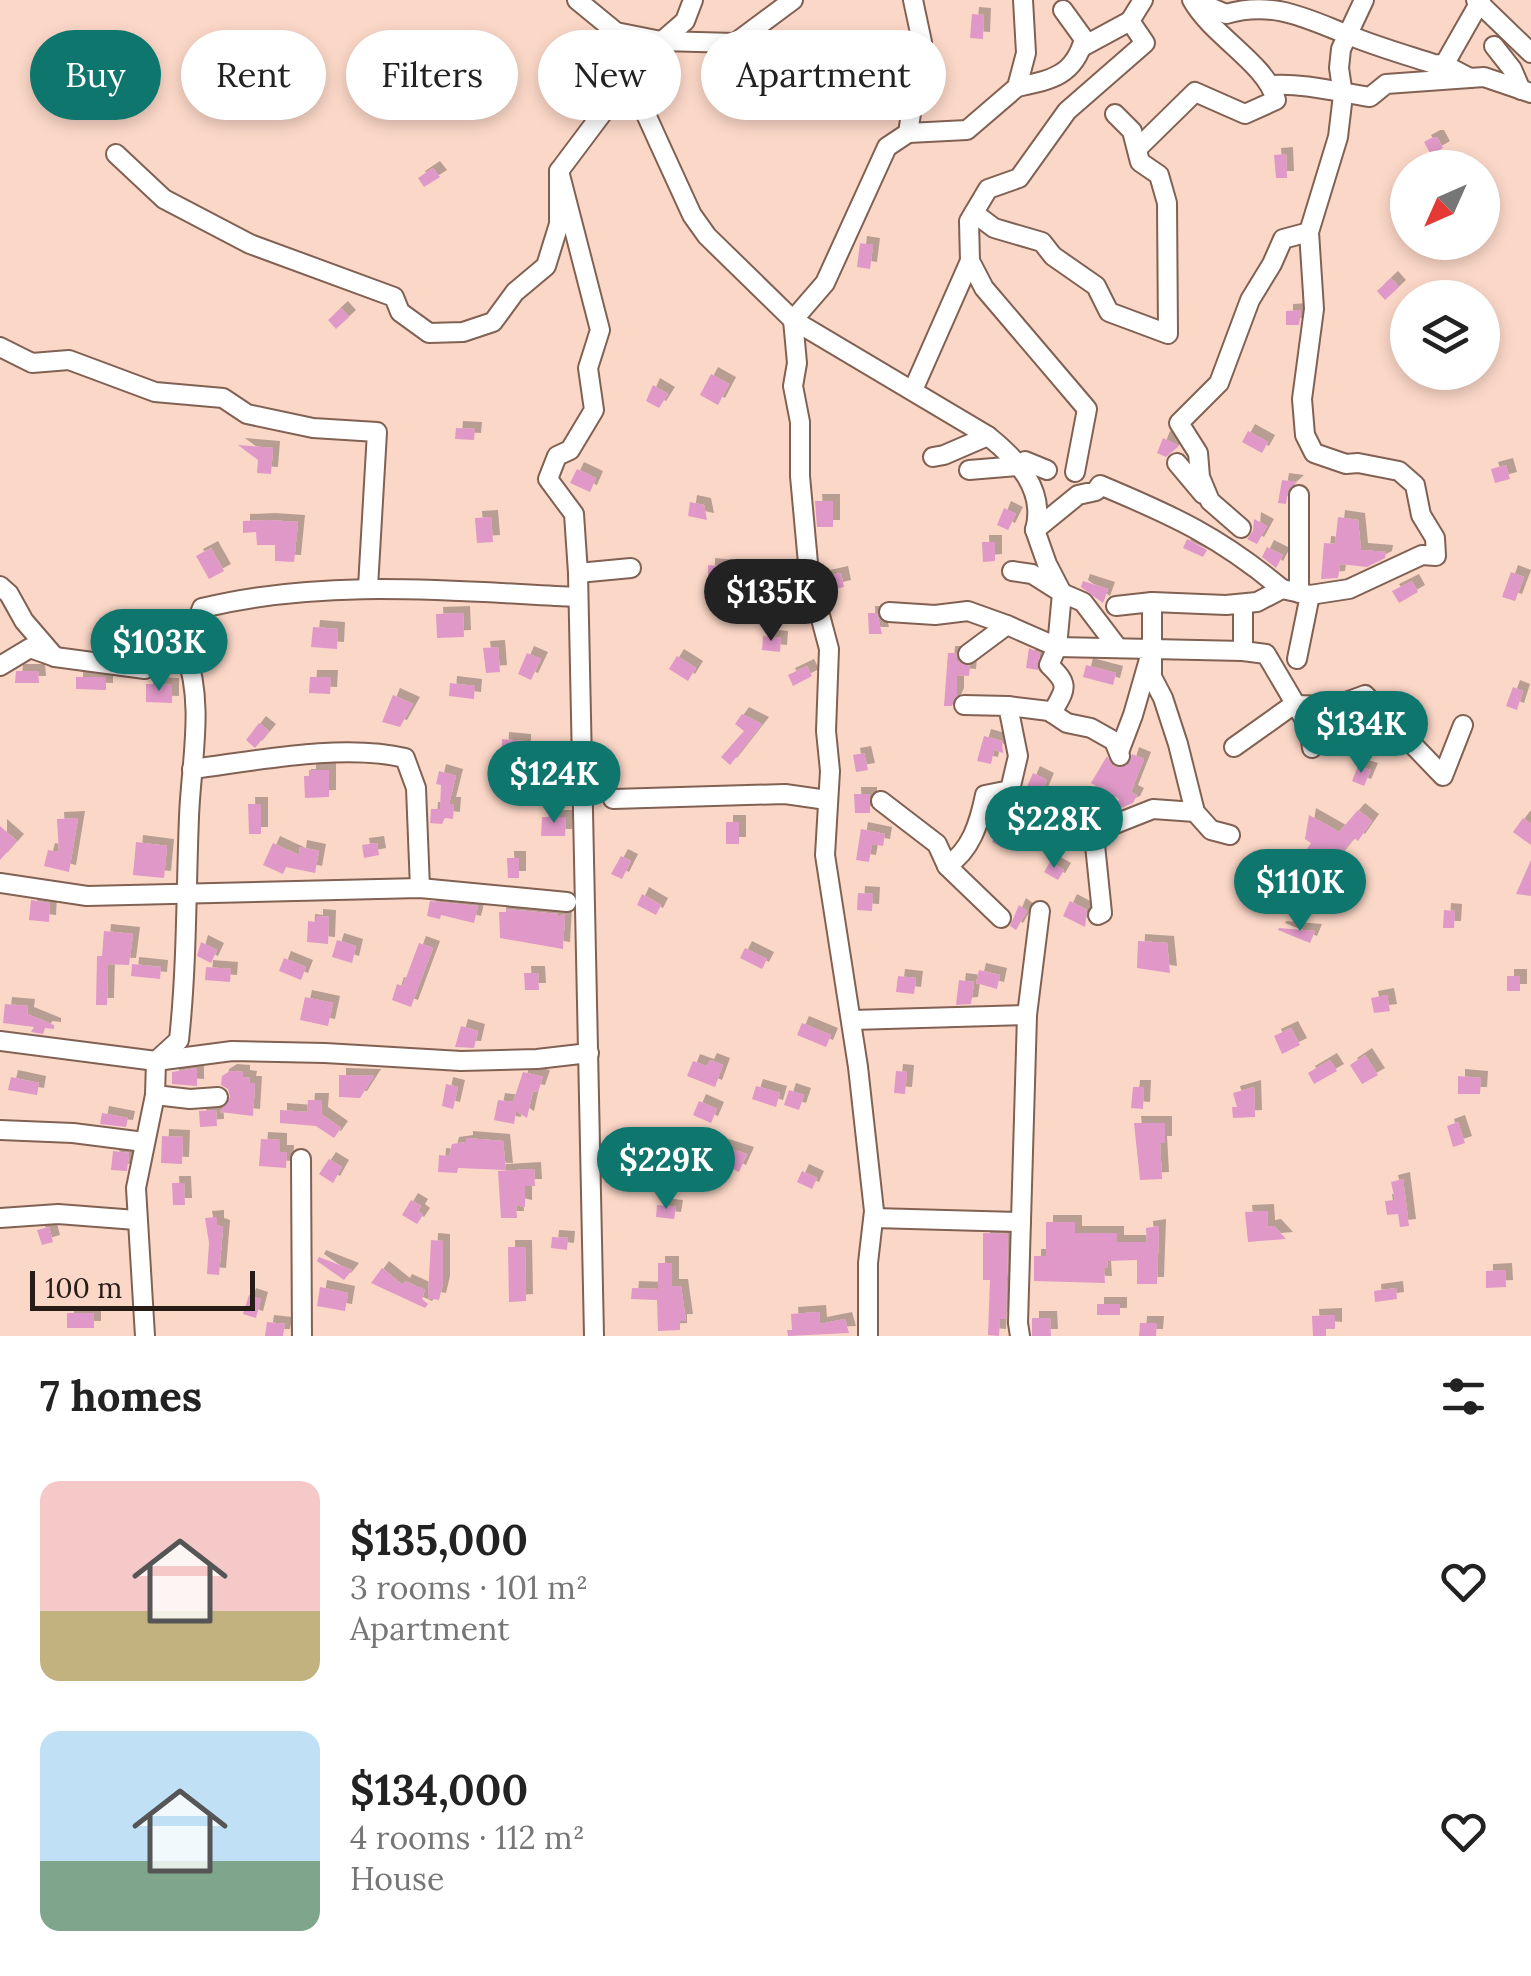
<!DOCTYPE html>
<meta charset="utf-8">
<style>
body{margin:0;font-family:Lora,serif;background:#f2f2f2;color:#222;height:100vh;display:flex;flex-direction:column;font-size:38px;white-space:nowrap}
*{box-sizing:border-box;margin:0}
p{font-size:32px;color:#767676}
.icon{flex:none;width:55px;height:55px;fill:none;stroke:currentColor;stroke-width:2;stroke-linecap:round;stroke-linejoin:round}
.map{position:relative;height:1336px;overflow:hidden}
.sheet{display:flex;flex-direction:column;background:#fff;flex:1}
.sheet>*{flex:none}
.banner{position:absolute;left:30px;top:30px;width:1000px;height:90px;display:flex;gap:20px}
.needle{width:65px;rotate:225deg}
.buttons{position:absolute;left:1390px;top:150px;display:grid;gap:20px}
.buttons a{display:grid;place-items:center;width:110px;height:110px;border-radius:50%;background:#fff;box-shadow:0 5px 15px #0003;font-size:50px}
.scale{position:absolute;left:30px;bottom:25px;width:225px;box-sizing:border-box;padding-left:10px;border:5px solid #281c16;border-top:0;font-size:28px;line-height:35px;white-space:nowrap;color:#281c16;-webkit-text-stroke:8px #fbd7c7;paint-order:stroke}
.price{position:absolute;translate:-50% -85px;padding:0 22px;border-radius:35px;background:#0f766e;color:#fff;font-size:32px;line-height:65px;filter:drop-shadow(0 2px 5px #0008)}
.price::after{content:'';position:absolute;left:50%;top:60px;width:30px;height:22px;margin-left:-15px;background:inherit;clip-path:polygon(0 0,100% 0,50% 100%)}
.price.current{background:#222;color:#fff}
ul{padding:0;list-style:none}
li{display:flex;align-items:center;gap:30px;height:250px;padding:0 40px}
li span{display:grid;place-items:center;flex:none;width:280px;height:200px;border-radius:20px;color:#555}
li>.icon{margin-inline-start:auto}
span .icon{width:120px;height:120px;fill:#fffc;stroke-width:1}
li b{font-size:42px}
h2{display:flex;justify-content:space-between;align-items:center;height:120px;padding:0 40px;font-size:42px}
.tag{padding:0 35px;border-radius:45px;background:#fff;box-shadow:0 5px 15px #0003;font-size:35px;line-height:90px}
.tag.current{background:#0f766e;color:#fff}
.map>svg:first-child{display:block}
</style>
<div class="map">
<svg width="1531" height="1336" viewBox="0 0 1531 1336">
<defs>
<filter id="shadow"><feDropShadow dx="7" dy="-7" stdDeviation="0" flood-color="#0004"/></filter>
</defs>
<rect width="100%" height="100%" fill="#fbd7c7"/>
<!-- building -->
<g fill="#df98c7" filter="url(#shadow)">
<path d="M972 14 984 15 983 39 970 38Z"/>
<path d="M1433 137H1437L1443 148 1431 155 1424 142Z"/>
<path d="M1286 154 1287 178H1276L1274 155Z"/>
<path d="M433 168 440 177 424 187 418 178Z"/>
<path d="M860 243 873 245 870 269 857 267Z"/>
<path d="M1391 278 1399 287 1385 300 1377 291Z"/>
<path d="M341 308 349 317 336 329 328 320Z"/>
<path d="M1301 310 1299 325H1286V311Z"/>
<path d="M711 374 729 384 718 405 700 395Z"/>
<path d="M653 385 668 394 659 408 646 401Z"/>
<path d="M456 428 475 429 474 440 455 439Z"/>
<path d="M1248 431 1268 442 1262 453 1242 442Z"/>
<path d="M1163 438 1179 446 1166 457 1157 453Z"/>
<path d="M238 445 273 448 271 474 257 473 258 460Z"/>
<path d="M1506 465 1510 479 1495 483 1491 469Z"/>
<path d="M577 469 596 478 590 492 570 483Z"/>
<path d="M1282 480 1297 482 1288 490 1286 504 1278 503Z"/>
<path d="M815 501H833V527H817Z"/>
<path d="M690 502 704 505 707 520 688 516Z"/>
<path d="M1004 508 1016 514 1008 530 997 525Z"/>
<path d="M491 517 493 542 477 543 475 518Z"/>
<path d="M1338 517 1358 520 1361 550 1386 552 1385 558 1367 567 1340 564 1338 578 1321 579 1324 543 1335 544Z"/>
<path d="M1254 519 1267 526 1257 544 1247 539 1253 531Z"/>
<path d="M268 520 298 522 294 562 275 561V545H257L256 532 243 533V521Z"/>
<path d="M1187 539 1207 550 1203 557 1183 548Z"/>
<path d="M982 542H995V561L983 562Z"/>
<path d="M1267 547 1283 555 1276 568 1262 557Z"/>
<path d="M211 548 224 571 209 579 196 556Z"/>
<path d="M708 565 764 570 760 597 738 594 740 584 708 583Z"/>
<path d="M1511 572 1524 577 1515 601 1502 597Z"/>
<path d="M841 573 844 587 827 591 823 577Z"/>
<path d="M1083 581 1108 589 1103 603 1081 587Z"/>
<path d="M1412 581 1418 592 1399 603 1392 591Z"/>
<path d="M463 613 464 637 437 638 436 614Z"/>
<path d="M868 613H877L882 634H869Z"/>
<path d="M313 627 338 629 337 649 311 647Z"/>
<path d="M763 636 781 638 780 652 762 650Z"/>
<path d="M498 647 500 672 486 673 483 648Z"/>
<path d="M1029 648 1040 653 1038 670 1026 668Z"/>
<path d="M527 653 541 659 531 680 518 674Z"/>
<path d="M948 653H956L957 661 970 666 969 676 957 675V695L952 706H944Z"/>
<path d="M677 656 696 668 688 681 669 669Z"/>
<path d="M1086 665 1116 673 1113 685 1083 677Z"/>
<path d="M807 666 812 676 793 686 788 675Z"/>
<path d="M16 671H38L39 683H15Z"/>
<path d="M76 677H106V690L76 689Z"/>
<path d="M310 677H331L330 694 309 693Z"/>
<path d="M450 683 475 686 474 699 449 696Z"/>
<path d="M146 684 172 685V703L146 702Z"/>
<path d="M1513 687 1523 691 1517 710 1506 706Z"/>
<path d="M393 695 413 704 400 727 382 722Z"/>
<path d="M742 714 762 724 730 765 721 757 744 731 735 724Z"/>
<path d="M259 723 269 731 255 748 246 740Z"/>
<path d="M984 736 1002 741 1003 753 994 750 991 764 977 761Z"/>
<path d="M502 739 524 741V754H514L513 769 501 768Z"/>
<path d="M864 753 868 770 856 772 853 755Z"/>
<path d="M1132 754 1144 759 1131 792 1137 795 1133 803 1114 811 1119 799 1091 783 1107 756 1112 765 1119 768 1129 764Z"/>
<path d="M1358 766 1371 770 1364 786 1352 781Z"/>
<path d="M309 770H329V797L305 798 304 776H309Z"/>
<path d="M439 771 456 776 449 804H454L453 819 445 818 442 824 430 823 431 809H440L441 785 436 784Z"/>
<path d="M1033 773 1047 780 1041 794 1026 789Z"/>
<path d="M854 794H870V813H855Z"/>
<path d="M248 804H261V834H249Z"/>
<path d="M1358 810 1372 821 1358 841 1354 838 1326 872 1305 852 1311 843 1305 839 1309 815 1339 832Z"/>
<path d="M542 817H566L565 836H541Z"/>
<path d="M78 818 69 872 44 866 48 850 59 852 57 819Z"/>
<path d="M1523 818 1531 824V845L1513 832Z"/>
<rect x="726" y="822" width="13" height="22"/>
<path d="M1002 822 1013 827 1003 848 992 842Z"/>
<path d="M0 826 17 841 0 860Z"/>
<path d="M861 829 885 834 883 846 872 844 869 862 856 860Z"/>
<path d="M136 842 167 846 164 878 133 875Z"/>
<path d="M273 843 299 855 300 847 319 851 315 873 286 867 283 874 263 865Z"/>
<path d="M377 843 379 855 364 858 362 845Z"/>
<path d="M621 856 631 861 622 879 611 874Z"/>
<path d="M507 858H519V878H508Z"/>
<path d="M1531 860V896L1516 894Z"/>
<path d="M1050 862 1064 870 1058 880 1044 872Z"/>
<path d="M858 893 873 894 872 911 857 910Z"/>
<path d="M642 894 661 905 656 915 637 905Z"/>
<path d="M31 900 50 903 49 922 29 920Z"/>
<path d="M430 901 478 906 474 923 441 915 440 919 427 916Z"/>
<path d="M1070 901 1087 910 1085 927 1063 916Z"/>
<path d="M1019 905 1027 911 1016 930 1010 926Z"/>
<path d="M506 909 558 914V917L565 914 563 949 500 938 499 912H506Z"/>
<path d="M1444 910 1455 911 1454 928H1443Z"/>
<path d="M316 916 329 917 328 944 307 942 308 921 316 922Z"/>
<path d="M1279 928 1315 931 1310 943 1278 930Z"/>
<path d="M104 931 133 934 129 965 108 964 107 1005H96L97 956H102Z"/>
<path d="M337 940 356 946 352 963 332 957Z"/>
<path d="M1138 941 1167 943 1170 973 1137 968Z"/>
<path d="M201 942 217 950 211 963 197 956Z"/>
<path d="M419 943 433 948 411 1007 392 1000 397 984 403 986Z"/>
<path d="M745 948 767 959 762 969 740 958Z"/>
<path d="M284 958 306 967 301 980 279 971Z"/>
<path d="M132 964 161 967 160 979 131 976Z"/>
<path d="M206 967 231 969 230 982 205 980Z"/>
<path d="M979 970 1000 975 997 989 976 983Z"/>
<path d="M524 973H538L539 990H525Z"/>
<path d="M898 976 916 978 914 994 896 992Z"/>
<rect x="1507" y="976" width="13" height="15"/>
<path d="M959 980 974 982 971 1004 956 1005Z"/>
<path d="M1387 995 1390 1011 1374 1013 1371 998Z"/>
<path d="M305 997 333 1003 328 1026 300 1020Z"/>
<path d="M5 1004 28 1006 27 1014 54 1025V1029L45 1028 43 1034 31 1032 34 1027 3 1023Z"/>
<path d="M802 1023 831 1035 826 1047 797 1035Z"/>
<path d="M461 1026 478 1031 474 1048 455 1047Z"/>
<path d="M1291 1028 1300 1045 1282 1054 1274 1036Z"/>
<path d="M1365 1055 1378 1075 1362 1084 1350 1065Z"/>
<path d="M710 1060 723 1065 715 1087 687 1076 693 1061 707 1066Z"/>
<path d="M1330 1060 1337 1071 1314 1084 1308 1073Z"/>
<path d="M197 1068V1086L172 1084V1072Z"/>
<path d="M230 1071 243 1072V1077L250 1078 249 1083H255L253 1116 220 1112 230 1097 228 1089 221 1085 222 1076Z"/>
<path d="M896 1071 907 1072 905 1094 894 1093Z"/>
<path d="M523 1072 543 1077 538 1092 533 1091 527 1118 516 1111 514 1124 494 1120 498 1100 513 1102Z"/>
<path d="M339 1075 374 1076 360 1098 339 1097Z"/>
<path d="M1458 1076 1481 1078 1480 1094H1458Z"/>
<path d="M11 1077 39 1083 37 1095 8 1090Z"/>
<path d="M446 1084 458 1087 453 1109 442 1106Z"/>
<path d="M756 1086 780 1093 776 1107 752 1099Z"/>
<path d="M1133 1087H1144L1143 1109 1131 1108Z"/>
<path d="M1254 1087 1255 1117 1233 1118 1232 1107H1237L1233 1093Z"/>
<path d="M789 1090 804 1095 799 1110 784 1105Z"/>
<path d="M308 1100H322L321 1114 341 1128 334 1138 316 1126 280 1123V1110L307 1112Z"/>
<path d="M699 1101 717 1109 711 1123 693 1115Z"/>
<path d="M216 1110 217 1126 200 1127 199 1111Z"/>
<path d="M102 1113 128 1118 126 1127 100 1124Z"/>
<path d="M1458 1122 1465 1143 1453 1147 1447 1126Z"/>
<path d="M1134 1123H1165V1143H1160L1162 1179 1140 1180Z"/>
<path d="M162 1136 183 1137 182 1164 161 1163Z"/>
<path d="M466 1138 503 1141 506 1170 458 1168 457 1173 438 1172 439 1155 449 1156 452 1144 466 1142Z"/>
<path d="M261 1139 280 1140V1152H287L286 1168 259 1166Z"/>
<path d="M700 1139 747 1154 739 1172 695 1151Z"/>
<path d="M113 1151 129 1153 127 1171 111 1170Z"/>
<path d="M329 1159 342 1167 333 1183 319 1174Z"/>
<path d="M534 1169 535 1186H525V1207L516 1205 517 1218H501L498 1171Z"/>
<path d="M802 1171 817 1178 812 1189 797 1182Z"/>
<path d="M1403 1179 1409 1226 1400 1227 1398 1214 1387 1215 1385 1201 1395 1200 1391 1182Z"/>
<path d="M172 1183H184L185 1205H173Z"/>
<path d="M411 1200 421 1206 418 1211 423 1215 417 1224 402 1215Z"/>
<path d="M657 1205 676 1207 674 1219 656 1217Z"/>
<path d="M1267 1211 1268 1227 1274 1226 1286 1239 1248 1242 1245 1212Z"/>
<path d="M217 1217V1225L223 1227 219 1275 207 1274 209 1243 205 1218Z"/>
<path d="M1046 1222H1075V1233H1117V1242H1147L1146 1228 1159 1226 1157 1284H1137V1260L1107 1261 1108 1267 1104 1268 1105 1283 1034 1281V1256H1046Z"/>
<path d="M49 1227 53 1242 42 1245 37 1230Z"/>
<path d="M983 1233 1008 1234 1006 1319H1000L999 1336 988 1335 990 1280H983Z"/>
<path d="M552 1237 568 1238 567 1250 551 1248Z"/>
<path d="M431 1240 443 1241V1283L439 1300 428 1298Z"/>
<path d="M508 1247H525L526 1301 509 1302Z"/>
<path d="M319 1257 352 1270 344 1280 317 1261Z"/>
<path d="M658 1263H672V1286H681L686 1321H680V1330L658 1331 657 1300 631 1299 632 1288 658 1289Z"/>
<path d="M382 1268 403 1285 405 1281 425 1290 422 1299 428 1304 425 1308 371 1283Z"/>
<path d="M1505 1270 1506 1287 1486 1288V1271Z"/>
<path d="M320 1287 348 1293 345 1311 317 1306Z"/>
<path d="M1396 1288 1397 1299 1375 1302 1374 1291Z"/>
<path d="M249 1295 261 1299 256 1318 243 1314Z"/>
<rect x="1097" y="1304" width="23" height="11"/>
<path d="M819 1312 820 1324 845 1319 849 1333 788 1336 787 1330H792L791 1314Z"/>
<rect x="67" y="1313" width="27" height="15"/>
<path d="M1335 1315V1329L1326 1328V1336H1313L1312 1316Z"/>
<path d="M1032 1318H1050L1051 1336H1032Z"/>
<path d="M267 1322 285 1324 283 1336H265Z"/>
<path d="M1140 1323H1157L1156 1336H1139Z"/>
</g>
<g fill="none" stroke-linecap="round" stroke-linejoin="round">
<!-- street casing -->
<g stroke="#806153" stroke-width="22">
<g id="street">
<path d="M577 0 616 32 661 41 735 43 793 0"/>
<path d="M913 0 922 42 908 133 967 130 1017 87 1026 53 1023 0"/>
<path d="M1193 0 1226 14C1274 0 1307 19 1351 36 1378 47 1406 55 1434 64L1445 65 1470 78"/>
<path d="M1476 0 1531 53"/>
<path d="M616 32 630 79 659 143 692 215 707 236 793 320 988 436"/>
<path d="M1494 46 1512 69 1521 90"/>
<path d="M1082 47 1130 21"/>
<path d="M1440 72 1481 0"/>
<path d="M1272 85C1305 83 1337 92 1370 97L1386 84 1484 77 1531 93"/>
<path d="M1017 87C1051 80 1074 76 1084 39L1063 10"/>
<path d="M1137 149 1195 92 1245 114 1276 100C1266 63 1212 36 1192 0"/>
<path d="M116 154 164 199 250 244 394 297 400 312 429 333 463 332 493 322 515 292 546 266 559 224V171L646 55 685 21 693 0"/>
<path d="M559 171 600 330 588 368 594 410 570 450 557 456 548 479 574 514 578 573 594 1336"/>
<path d="M974 213 994 228 1042 242 1053 256 1096 286 1109 312 1168 334 1167 203 1159 175 1140 162 1132 131 1115 114"/>
<path d="M0 347 32 363 69 360 155 392 223 398 247 414 313 428 377 432 368 587"/>
<path d="M913 390 970 261"/>
<path d="M933 457 944 455 988 436C1017 459 1046 490 1035 530"/>
<path d="M1177 463 1203 494"/>
<path d="M969 470 1019 466 1025 461 1047 470"/>
<path d="M1075 472 1087 409 984 288 970 261 969 221 988 189 1019 178 1067 111 1145 43 1130 21 1143 0"/>
<path d="M1241 528 1210 501 1200 477 1198 453 1179 423 1219 383 1250 300 1272 264 1283 239 1309 232"/>
<path d="M1012 571 1032 574 1062 593 1083 602 1118 648"/>
<path d="M578 573 631 568"/>
<path d="M0 586 9 594 24 621 55 657"/>
<path d="M1299 593V495"/>
<path d="M1152 602V677L1163 698 1178 744 1195 812 1211 830 1230 835"/>
<path d="M1116 606 1152 602 1226 605 1257 602 1282 589 1310 595 1349 589 1422 555 1436 556 1435 538 1421 515 1415 485 1399 471 1358 463 1346 464 1314 453 1305 435 1302 399 1314 309 1309 232 1338 137 1343 95 1339 68 1341 49 1364 0"/>
<path d="M889 612 935 615 968 611 1007 625"/>
<path d="M1152 649 1243 651V604"/>
<path d="M1243 651 1266 654 1309 727 1312 748"/>
<path d="M968 654 1007 625 1057 647 1152 649 1133 715 1119 752"/>
<path d="M1297 659 1310 595"/>
<path d="M0 666 30 648 55 657 145 669 185 651 202 608C325 578 452 591 577 597"/>
<path d="M1008 706 1049 711 1067 723 1091 728 1114 741 1120 756"/>
<path d="M1052 713C1065 689 1071 686 1049 665L1057 647 1062 593 1047 564 1035 530 1078 495 1096 491 1100 485C1174 516 1220 537 1282 589"/>
<path d="M1234 747 1293 705 1335 706 1365 695 1443 776 1463 725"/>
<path d="M192 769C255 761 343 743 405 758L416 788 420 888"/>
<path d="M613 799 785 794 827 800"/>
<path d="M881 801 937 844 947 866 1001 918"/>
<path d="M947 866C971 850 979 824 985 795L1010 790 1018 756 1008 706 964 705"/>
<path d="M0 883 87 896 420 888 567 902"/>
<path d="M1098 915 1102 913 1095 845 1105 828 1153 809 1195 812"/>
<path d="M852 1020 1027 1015"/>
<path d="M0 1041 156 1061 232 1051 325 1053 461 1061 537 1059 589 1053"/>
<path d="M155 1095 190 1099 218 1097"/>
<path d="M0 1130 73 1133 144 1142"/>
<path d="M301 1159 302 1336"/>
<path d="M0 1218 58 1214 136 1220"/>
<path d="M874 1218 1021 1222"/>
<path d="M145 1336 136 1188 155 1095 156 1061 179 1040C187 966 186 891 189 817 191 762 205 703 185 651"/>
<path d="M868 1336V1263L874 1211 858 1067 825 855 830 771 826 731 829 649 809 574 800 476V422L793 386 797 363 793 320 825 283 887 147 908 133"/>
<path d="M1020 1336 1018 1323 1027 1015 1040 911"/>
</g>
</g>
<!-- street -->
<use href="#street" stroke="#fff" stroke-width="18"/>
</g>
</svg>
<div class="buttons">
<a><svg class="needle" viewBox="-14 -14 28 28"><path d="M0-13l5 13h-10z" fill="#e53935"/><path d="M0 13l5-13h-10z" fill="#767676"/></svg></a>
<a><svg class="icon" aria-label="layers" viewBox="0 0 24 24"><path d="M12 4l9 5-9 5-9-5zM3 14l9 5 9-5"/></svg></a>
</div>
<div class="scale">100 m</div>
<b class="price current" style="left:771px;top:644px">$135K</b>
<b class="price" style="left:159px;top:694px">$103K</b>
<b class="price" style="left:1361px;top:776px">$134K</b>
<b class="price" style="left:554px;top:826px">$124K</b>
<b class="price" style="left:1054px;top:871px">$228K</b>
<b class="price" style="left:1300px;top:934px">$110K</b>
<b class="price" style="left:666px;top:1212px">$229K</b>
<div class="banner">
<a class="tag current">Buy</a>
<a class="tag">Rent</a>
<a class="tag">Filters</a>
<a class="tag">New</a>
<a class="tag">Apartment</a>
</div>
</div>
<section class="sheet">
<h2>7 homes<svg class="icon" aria-label="filters" viewBox="0 0 24 24"><path d="M4 7h16M4 17h16"/><circle cx="9" cy="7" r="2"/><circle cx="15" cy="17" r="2"/></svg></h2>
<ul>
<li><span style="background:linear-gradient(#f6c9c9 65%,#c2b280 0)"><svg class="icon" aria-label="home" viewBox="0 0 24 24"><path d="M3 11l9-7 9 7M6 9v11h12V9"/></svg></span><div><b>$135,000</b><p>3 rooms · 101 m²</p><p>Apartment</p></div><svg class="icon" aria-label="heart" viewBox="0 0 24 24"><path d="M12 20l-8-8c-3-5 5-10 8-4 3-6 11-1 8 4z"/></svg></li>
<li><span style="background:linear-gradient(#bfe0f5 65%,#7fa58c 0)"><svg class="icon" aria-label="home" viewBox="0 0 24 24"><path d="M3 11l9-7 9 7M6 9v11h12V9"/></svg></span><div><b>$134,000</b><p>4 rooms · 112 m²</p><p>House</p></div><svg class="icon" aria-label="heart" viewBox="0 0 24 24"><path d="M12 20l-8-8c-3-5 5-10 8-4 3-6 11-1 8 4z"/></svg></li>
</ul>
</section>
